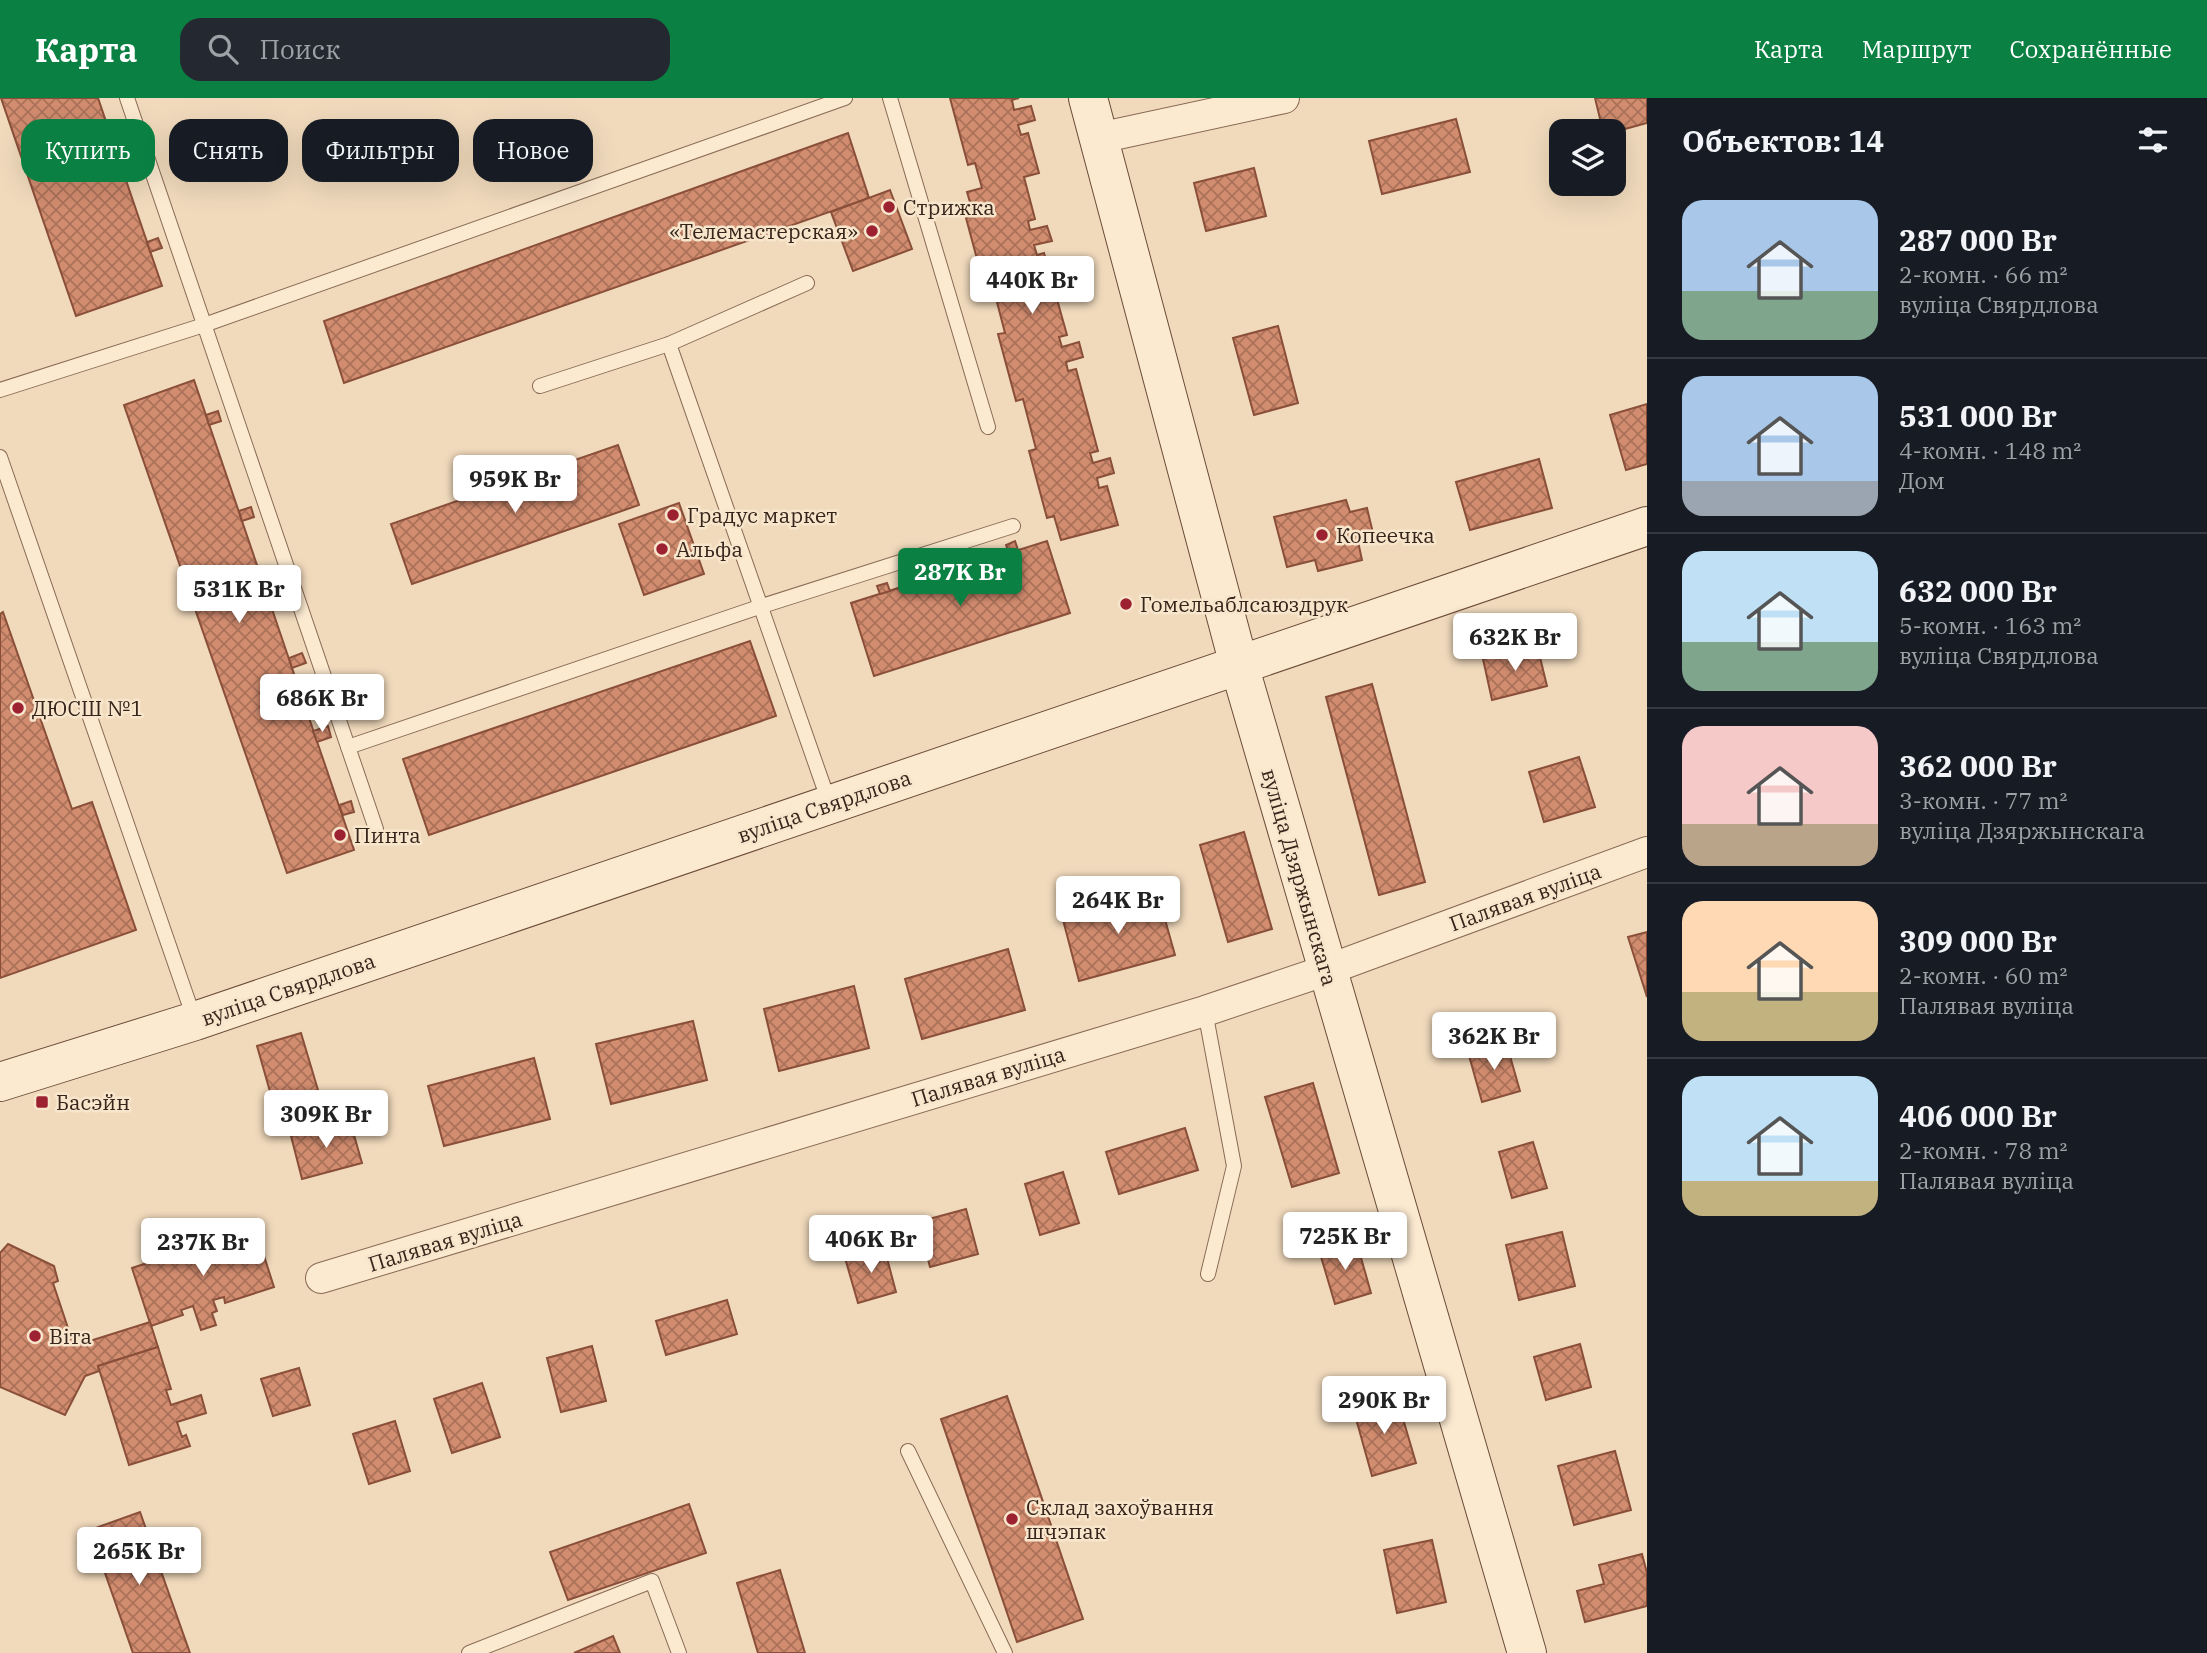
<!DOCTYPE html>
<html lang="ru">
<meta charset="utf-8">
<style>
body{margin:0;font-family:"IBM Plex Serif",serif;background:#242831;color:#f1f3f6;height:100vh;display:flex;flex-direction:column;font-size:26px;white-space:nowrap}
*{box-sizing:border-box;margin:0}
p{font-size:23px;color:#9ea1a6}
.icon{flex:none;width:38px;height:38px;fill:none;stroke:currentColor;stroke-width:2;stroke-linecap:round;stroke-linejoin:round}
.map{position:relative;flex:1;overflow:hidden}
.drawer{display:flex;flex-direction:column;background:#171b24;width:560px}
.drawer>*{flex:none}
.guide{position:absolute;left:21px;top:21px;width:665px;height:63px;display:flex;gap:14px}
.tools{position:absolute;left:1549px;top:21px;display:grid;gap:14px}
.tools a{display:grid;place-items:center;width:77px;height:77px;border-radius:14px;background:#171b24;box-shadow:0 7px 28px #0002;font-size:35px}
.price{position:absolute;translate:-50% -60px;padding:0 16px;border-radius:7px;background:#fff;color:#222;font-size:23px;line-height:46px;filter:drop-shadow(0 2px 4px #0008)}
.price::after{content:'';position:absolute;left:50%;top:42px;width:21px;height:16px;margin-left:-10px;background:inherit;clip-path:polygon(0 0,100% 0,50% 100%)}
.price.current{background:#0b8043;color:#fff}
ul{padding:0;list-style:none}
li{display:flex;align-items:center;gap:21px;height:175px;padding:0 35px}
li+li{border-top:2px solid #363941}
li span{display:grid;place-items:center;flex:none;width:196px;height:140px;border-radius:21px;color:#555}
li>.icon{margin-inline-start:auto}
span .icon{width:84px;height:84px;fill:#fffc;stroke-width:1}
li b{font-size:30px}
h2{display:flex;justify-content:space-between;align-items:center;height:84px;padding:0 35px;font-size:30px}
.tag{padding:0 24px;border-radius:21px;background:#171b24;box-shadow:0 7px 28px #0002;font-size:24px;line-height:63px}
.tag.current{background:#0b8043;color:#fff}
header{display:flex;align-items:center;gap:42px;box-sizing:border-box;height:98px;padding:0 35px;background:#0b8043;color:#fff}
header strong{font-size:33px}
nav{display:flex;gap:38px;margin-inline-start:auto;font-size:24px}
.search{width:490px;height:63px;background:#242831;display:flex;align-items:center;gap:18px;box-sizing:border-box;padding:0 24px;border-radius:21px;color:#9ea1a6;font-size:26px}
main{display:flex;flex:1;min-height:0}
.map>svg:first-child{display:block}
</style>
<header>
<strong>Карта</strong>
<div class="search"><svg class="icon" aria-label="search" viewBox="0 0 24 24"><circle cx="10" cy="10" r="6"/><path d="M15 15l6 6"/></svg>Поиск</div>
<nav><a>Карта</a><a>Маршрут</a><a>Сохранённые</a></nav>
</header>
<main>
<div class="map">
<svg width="1647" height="1555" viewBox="0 0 1647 1555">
<defs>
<pattern id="building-cross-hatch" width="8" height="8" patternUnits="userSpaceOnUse" patternTransform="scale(1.75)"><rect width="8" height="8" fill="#d28c6f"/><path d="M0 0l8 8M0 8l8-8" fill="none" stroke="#ab725a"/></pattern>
</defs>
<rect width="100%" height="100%" fill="#f1dabc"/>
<!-- building -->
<g fill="url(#building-cross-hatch)" stroke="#8a4f39" stroke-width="2">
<path d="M1 0H98L162 188 76 218Z"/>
<path d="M950 0H1019L1012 2 1014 12 1031 8 1035 22 1018 27 1021 37 1028 35 1039 75 1024 79 1035 121 1028 123 1030 132 1047 128 1052 143 1034 147 1037 157 1044 155 1067 237 1059 239 1062 249 1079 244 1083 259 1066 264 1068 273 1076 271 1098 353 1090 355 1093 365 1110 360 1114 375 1097 380 1099 390 1107 388 1118 427 1061 442 1054 418 1047 420 1029 353 1036 351 1023 301 1016 303 998 236 1005 235 992 185 984 187 966 120 974 118 967 94 982 90 975 65 968 67Z"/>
<path d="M1595 0H1647V25L1614 34 1603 33Z"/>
<path d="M1456 21 1470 74 1382 96 1369 43Z"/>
<path d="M848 35 869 100 344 285 324 223Z"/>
<path d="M136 65 139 75 125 80 122 69Z"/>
<path d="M1254 70 1266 118 1206 133 1194 85Z"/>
<path d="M890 92 912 151 853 173 831 114Z"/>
<path d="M158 140 162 150 150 154 147 144Z"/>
<path d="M1278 228 1298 305 1254 317 1233 240Z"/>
<path d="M194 282 354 752 287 775 124 307Z"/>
<path d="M1647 306V366L1626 372 1610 317Z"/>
<path d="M218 313 221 323 209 327 206 317Z"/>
<path d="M618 347 639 407 412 486 391 426Z"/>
<path d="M1539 361 1552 410 1470 432 1456 384Z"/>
<path d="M1346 402 1350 414 1367 410 1373 435 1357 439 1362 462 1318 473 1315 462 1287 469 1274 419Z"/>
<path d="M679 405 704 476 644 497 619 426Z"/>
<path d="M251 409 254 419 242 423 239 413Z"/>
<path d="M1015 443 1018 452 1009 455 1006 447Z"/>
<path d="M1047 443 1070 515 874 578 851 505Z"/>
<path d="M276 482 280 492 267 497 263 486Z"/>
<path d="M887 485 890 493 880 496 877 488Z"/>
<path d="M3 514 72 711 92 704 136 832 0 880V516Z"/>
<path d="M750 543 776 618 429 737 403 661Z"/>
<path d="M1537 547 1547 588 1492 602 1483 561Z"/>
<path d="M302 555 306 565 292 570 289 560Z"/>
<path d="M1372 586 1425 784 1379 797 1326 599Z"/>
<path d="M328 628 331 639 317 644 313 633Z"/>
<path d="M1579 659 1595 709 1544 724 1529 674Z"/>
<path d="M351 703 354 714 343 717 339 707Z"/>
<path d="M1244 734 1272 831 1228 844 1200 747Z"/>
<path d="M1157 793 1175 857 1079 883 1062 818Z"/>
<path d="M1647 834V899L1628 839Z"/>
<path d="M1008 851 1025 912 922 941 905 881Z"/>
<path d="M854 888 869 950 779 973 764 911Z"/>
<path d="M693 923 707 982 611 1006 596 946Z"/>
<path d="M301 935 318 992 273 1004 257 948Z"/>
<path d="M1506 944 1520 993 1482 1004 1468 954Z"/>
<path d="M534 960 550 1021 444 1048 428 988Z"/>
<path d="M1313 985 1339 1075 1292 1089 1265 999Z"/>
<path d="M350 1023 362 1065 302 1081 291 1038Z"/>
<path d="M1185 1030 1198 1072 1119 1096 1106 1054Z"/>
<path d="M1533 1044 1547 1090 1512 1100 1499 1054Z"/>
<path d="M1063 1074 1079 1125 1040 1137 1025 1086Z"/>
<path d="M966 1111 978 1156 930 1169 918 1124Z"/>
<path d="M255 1130 274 1189 225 1205 224 1199 213 1202 217 1213 212 1215 216 1227 201 1232 193 1208 181 1212 183 1217 151 1228 132 1170Z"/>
<path d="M1562 1134 1575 1188 1519 1202 1506 1147Z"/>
<path d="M1356 1142 1371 1195 1335 1206 1319 1152Z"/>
<path d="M8 1146 54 1168 58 1183 53 1185 74 1248 150 1224 158 1249 98 1268 99 1273 85 1278 65 1317 0 1289V1155Z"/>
<path d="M884 1149 896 1194 858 1205 845 1160Z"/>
<path d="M727 1202 737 1236 666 1257 656 1223Z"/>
<path d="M1580 1246 1591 1289 1546 1302 1534 1259Z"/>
<path d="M592 1248 606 1303 561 1314 547 1260Z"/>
<path d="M158 1249 171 1291 166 1292 171 1307 201 1297 206 1315 177 1324 182 1339 186 1337 190 1348 129 1367 98 1268Z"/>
<path d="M299 1270 310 1307 273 1318 261 1281Z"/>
<path d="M482 1285 500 1339 452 1355 434 1301Z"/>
<path d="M1396 1297 1416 1365 1372 1378 1353 1310Z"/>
<path d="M1007 1298 1083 1521 1017 1544 941 1321Z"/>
<path d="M395 1323 410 1373 369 1386 353 1336Z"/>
<path d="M1615 1353 1631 1412 1574 1427 1558 1368Z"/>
<path d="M689 1406 706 1455 568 1502 550 1454Z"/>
<path d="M140 1414 190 1555H133L90 1432Z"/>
<path d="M1432 1442 1446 1504 1397 1515 1384 1452Z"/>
<path d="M1642 1456 1647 1475V1508L1585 1524 1577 1493 1604 1486 1599 1467Z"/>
<path d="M780 1472 805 1555H758L737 1485Z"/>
<path d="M613 1538 620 1555H574Z"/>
</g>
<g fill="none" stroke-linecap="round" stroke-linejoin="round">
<!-- lane casing -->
<g stroke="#896a55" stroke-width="16">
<g id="lane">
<path d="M127 0 376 731"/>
<path d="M890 0 988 329"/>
<path d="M669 246 829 704"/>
<path d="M540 288 669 246 807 185"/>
<path d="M0 292 204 227 845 0"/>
<path d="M0 359 194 920"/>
<path d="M348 649 762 508 1013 428"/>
<path d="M1205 913 1234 1068 1208 1176"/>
<path d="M908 1353 1005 1555"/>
<path d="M469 1555 652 1483 679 1555"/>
</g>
</g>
<!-- street casing -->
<g stroke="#896a55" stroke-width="32">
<g id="street">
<path d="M1099 40 1284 0"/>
<path d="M321 1180 1205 913 1327 872 1647 754"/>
</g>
</g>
<!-- secondary casing -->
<g stroke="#6b4b38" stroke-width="40">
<g id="secondary">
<path d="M1088 0 1239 567 1527 1555"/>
<path d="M0 984 195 923 1647 428"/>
</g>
</g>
<!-- lane -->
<use href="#lane" stroke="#fbe9d0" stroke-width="14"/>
<!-- street -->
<use href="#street" stroke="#fbe9d0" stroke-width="30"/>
<!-- secondary -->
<use href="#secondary" stroke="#fbe9d0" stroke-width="38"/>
</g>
<!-- markers -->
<g fill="#9c2131" stroke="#f8e6cc" stroke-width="2.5">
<circle cx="889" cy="109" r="7"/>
<circle cx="872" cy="133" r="7"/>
<circle cx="673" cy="417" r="7"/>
<circle cx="1322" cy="437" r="7"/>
<circle cx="662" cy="451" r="7"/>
<circle cx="1126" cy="506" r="7"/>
<circle cx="18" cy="610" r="7"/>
<circle cx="340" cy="737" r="7"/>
<rect x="35" y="997" width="14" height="14" rx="3.5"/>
<circle cx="35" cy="1238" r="7"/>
<circle cx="1012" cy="1421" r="7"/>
</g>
<g text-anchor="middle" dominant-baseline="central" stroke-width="5" stroke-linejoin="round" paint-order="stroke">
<!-- poi labels -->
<g font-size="21" fill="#37251b" stroke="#f8e6cc" text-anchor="start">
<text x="903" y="109">Стрижка</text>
<text x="858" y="133" text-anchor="end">«Телемастерская»</text>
<text x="687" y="417">Градус маркет</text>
<text x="1336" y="437">Копеечка</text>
<text x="676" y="451">Альфа</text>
<text x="1140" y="506">Гомельаблсаюздрук</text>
<text x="32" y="610">ДЮСШ №1</text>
<text x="354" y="737">Пинта</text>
<text x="56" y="1004">Басэйн</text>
<text x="49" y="1238">Віта</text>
<text x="1026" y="1409">Склад захоўвання<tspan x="1026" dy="24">шчэпак</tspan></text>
</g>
<!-- street labels -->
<g font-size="21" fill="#37251b" stroke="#f8e6cc">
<text transform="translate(824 708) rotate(-19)">вуліца Свярдлова</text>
<text transform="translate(1300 779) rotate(74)">вуліца Дзяржынскага</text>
<text transform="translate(1525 799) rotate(-20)">Палявая вуліца</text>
<text transform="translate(288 891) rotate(-19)">вуліца Свярдлова</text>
<text transform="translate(988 978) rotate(-17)">Палявая вуліца</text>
<text transform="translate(445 1143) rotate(-17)">Палявая вуліца</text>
</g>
</g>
</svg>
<div class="tools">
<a><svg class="icon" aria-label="layers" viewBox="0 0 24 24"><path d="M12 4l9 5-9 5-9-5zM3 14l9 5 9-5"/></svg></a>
</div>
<b class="price" style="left:1032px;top:218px">440K Br</b>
<b class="price" style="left:515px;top:417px">959K Br</b>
<b class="price current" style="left:960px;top:510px">287K Br</b>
<b class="price" style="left:239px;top:527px">531K Br</b>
<b class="price" style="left:1515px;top:575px">632K Br</b>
<b class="price" style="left:322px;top:636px">686K Br</b>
<b class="price" style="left:1118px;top:838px">264K Br</b>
<b class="price" style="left:1494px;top:974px">362K Br</b>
<b class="price" style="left:326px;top:1052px">309K Br</b>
<b class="price" style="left:1345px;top:1174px">725K Br</b>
<b class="price" style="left:871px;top:1177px">406K Br</b>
<b class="price" style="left:203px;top:1180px">237K Br</b>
<b class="price" style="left:1384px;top:1338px">290K Br</b>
<b class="price" style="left:139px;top:1489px">265K Br</b>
<div class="guide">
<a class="tag current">Купить</a>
<a class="tag">Снять</a>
<a class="tag">Фильтры</a>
<a class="tag">Новое</a>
</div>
</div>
<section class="drawer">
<h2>Объектов: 14<svg class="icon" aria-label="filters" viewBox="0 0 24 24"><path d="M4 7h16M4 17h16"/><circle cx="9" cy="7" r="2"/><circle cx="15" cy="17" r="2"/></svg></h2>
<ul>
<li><span style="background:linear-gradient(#a9c7e8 65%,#7fa58c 0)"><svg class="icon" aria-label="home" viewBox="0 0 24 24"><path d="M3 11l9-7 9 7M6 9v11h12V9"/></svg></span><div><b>287 000 Br</b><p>2-комн. · 66 m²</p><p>вуліца Свярдлова</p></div></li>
<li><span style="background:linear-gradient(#a9c7e8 75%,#9aa5b1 0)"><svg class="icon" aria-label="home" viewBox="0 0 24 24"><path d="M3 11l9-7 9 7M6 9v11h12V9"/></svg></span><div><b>531 000 Br</b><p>4-комн. · 148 m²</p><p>Дом</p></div></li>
<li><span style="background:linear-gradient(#bfe0f5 65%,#7fa58c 0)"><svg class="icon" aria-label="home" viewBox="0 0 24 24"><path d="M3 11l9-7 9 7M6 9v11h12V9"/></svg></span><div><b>632 000 Br</b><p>5-комн. · 163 m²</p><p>вуліца Свярдлова</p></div></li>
<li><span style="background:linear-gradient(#f6c9c9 70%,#b9a48a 0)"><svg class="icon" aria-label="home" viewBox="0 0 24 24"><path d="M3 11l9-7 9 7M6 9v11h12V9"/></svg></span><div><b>362 000 Br</b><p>3-комн. · 77 m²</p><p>вуліца Дзяржынскага</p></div></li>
<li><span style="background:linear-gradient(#ffd9b3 65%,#c2b280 0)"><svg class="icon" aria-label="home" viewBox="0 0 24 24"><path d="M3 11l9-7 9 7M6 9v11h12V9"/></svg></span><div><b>309 000 Br</b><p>2-комн. · 60 m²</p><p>Палявая вуліца</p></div></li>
<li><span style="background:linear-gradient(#bfe0f5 75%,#c2b280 0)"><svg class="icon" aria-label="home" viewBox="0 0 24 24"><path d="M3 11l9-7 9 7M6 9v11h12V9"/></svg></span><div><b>406 000 Br</b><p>2-комн. · 78 m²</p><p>Палявая вуліца</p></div></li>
</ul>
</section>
</main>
